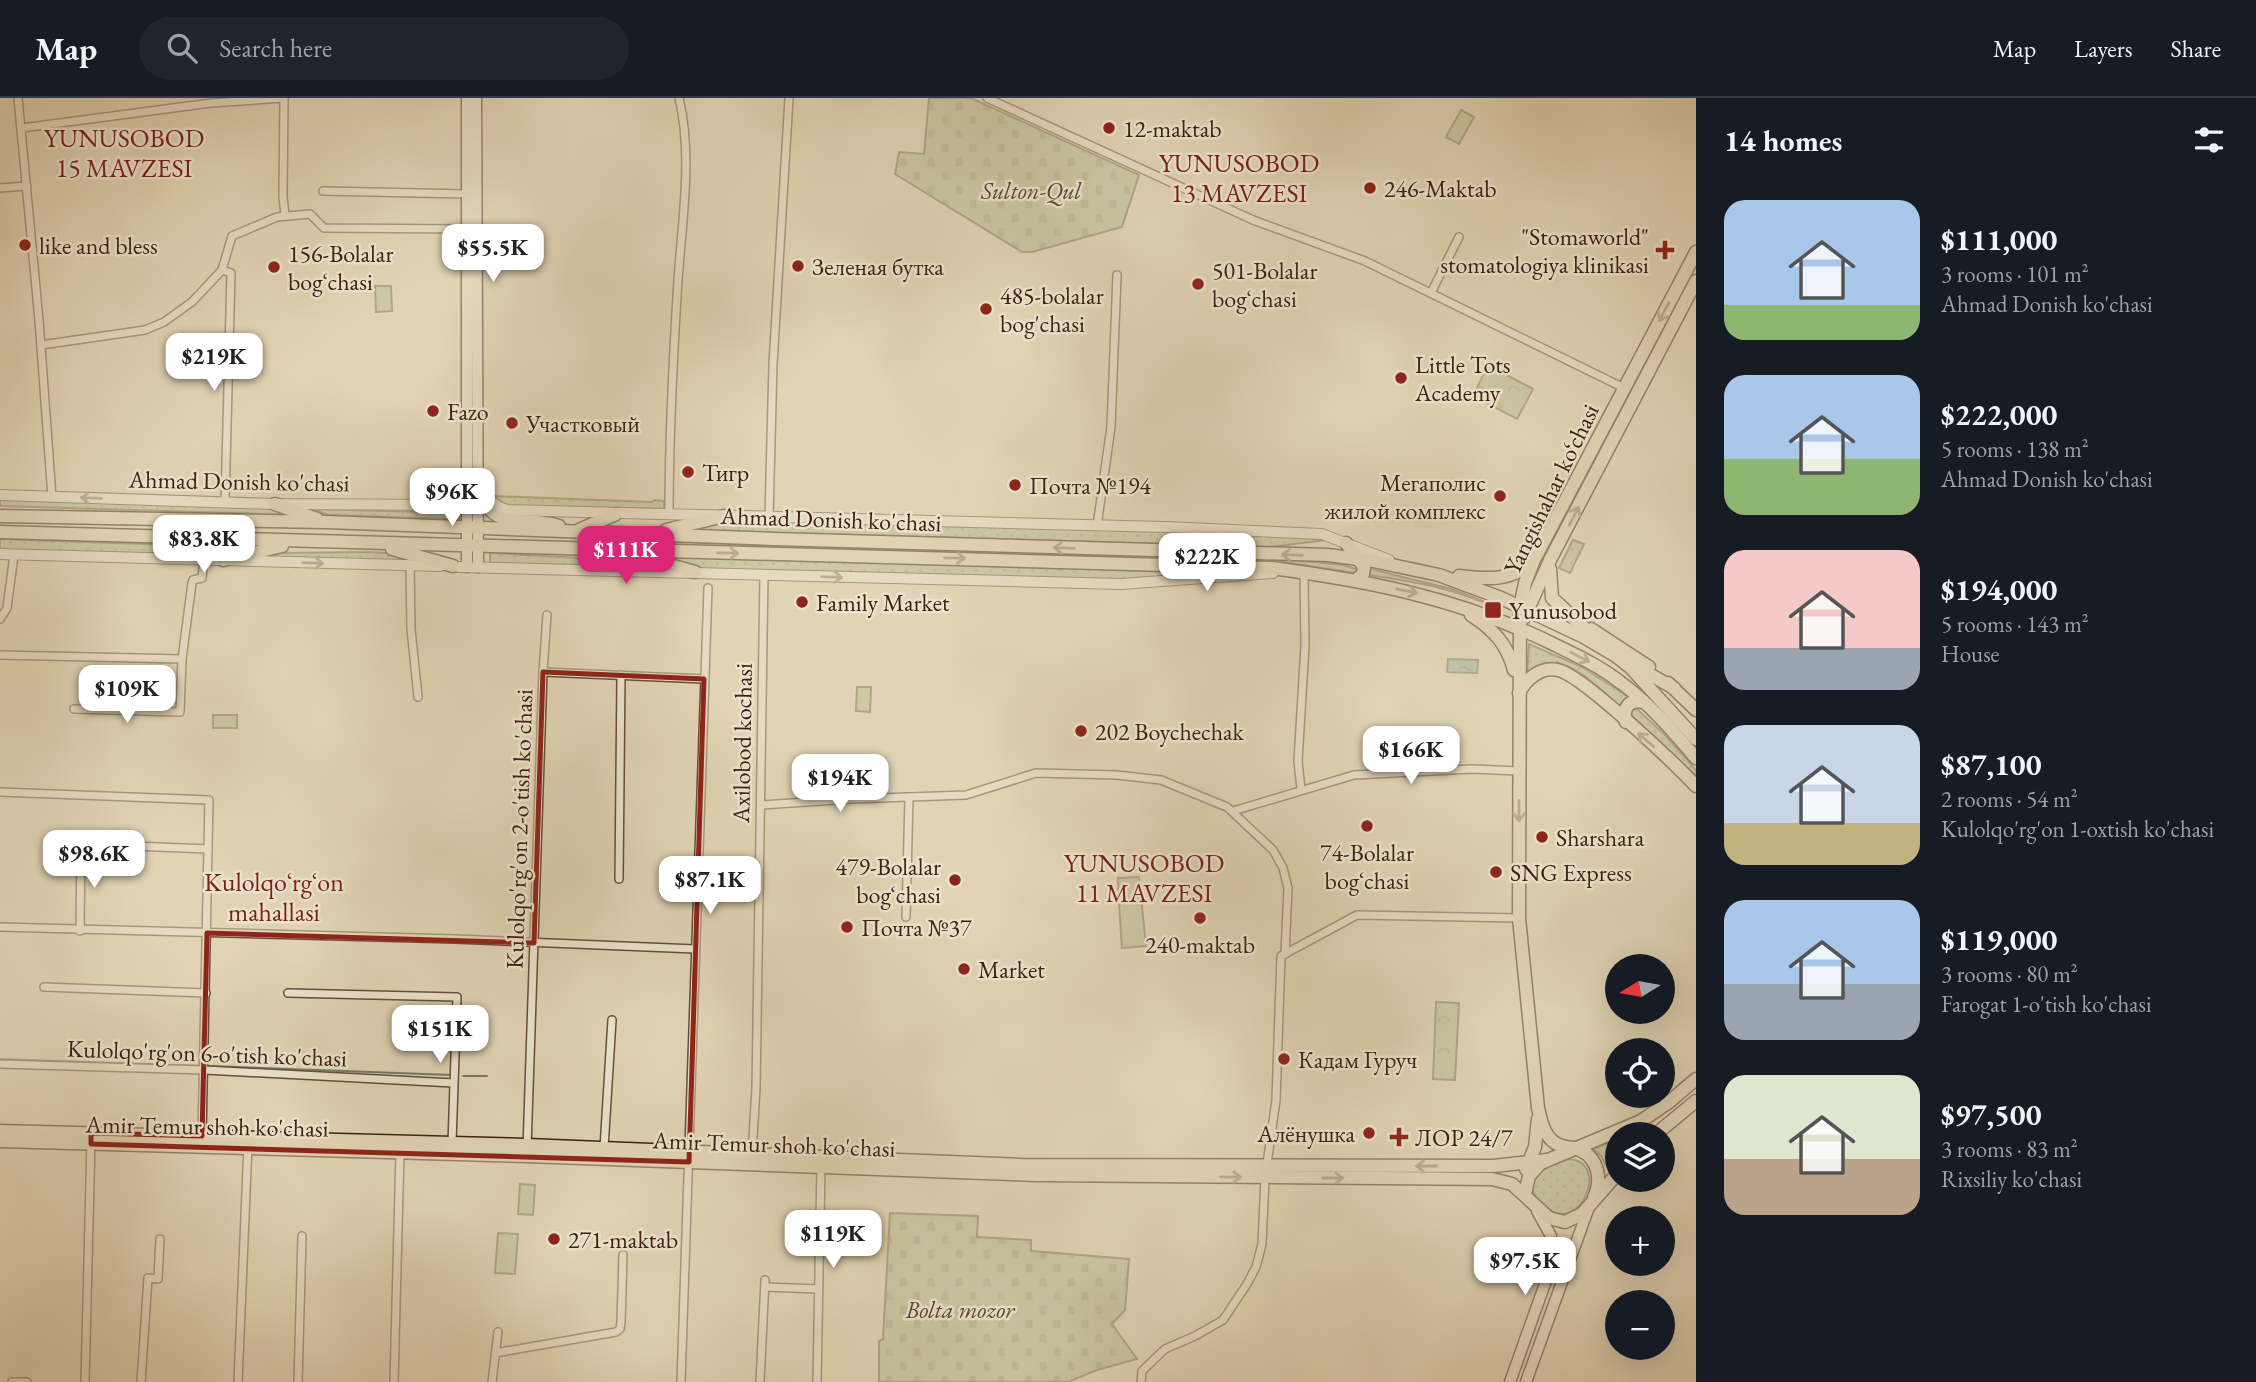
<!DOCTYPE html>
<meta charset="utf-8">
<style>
body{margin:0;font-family:"EB Garamond",serif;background:#20242c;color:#f1f3f6;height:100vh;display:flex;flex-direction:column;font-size:26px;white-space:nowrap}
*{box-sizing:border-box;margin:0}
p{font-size:23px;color:#9ea1a6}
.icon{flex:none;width:38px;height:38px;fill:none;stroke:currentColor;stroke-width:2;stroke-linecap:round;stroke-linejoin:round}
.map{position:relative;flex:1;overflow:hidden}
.side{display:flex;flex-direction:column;background:#171b24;width:560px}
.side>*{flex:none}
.needle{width:46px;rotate:259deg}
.tools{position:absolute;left:1605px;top:856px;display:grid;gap:14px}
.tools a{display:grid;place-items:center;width:70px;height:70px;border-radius:50%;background:#171b24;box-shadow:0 7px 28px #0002;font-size:35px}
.price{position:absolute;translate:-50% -60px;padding:0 16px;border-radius:14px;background:#fff;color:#222;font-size:23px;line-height:46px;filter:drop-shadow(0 2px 4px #0008)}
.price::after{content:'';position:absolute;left:50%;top:42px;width:21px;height:16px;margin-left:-10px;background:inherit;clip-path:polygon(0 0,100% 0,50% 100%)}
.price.selected{background:#db2777;color:#fff}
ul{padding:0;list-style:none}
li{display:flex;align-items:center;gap:21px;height:175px;padding:0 28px}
li span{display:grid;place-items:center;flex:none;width:196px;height:140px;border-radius:21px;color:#555}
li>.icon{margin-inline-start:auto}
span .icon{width:84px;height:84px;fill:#fffc;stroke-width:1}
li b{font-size:30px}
h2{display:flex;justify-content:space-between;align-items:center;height:84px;padding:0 28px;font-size:30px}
header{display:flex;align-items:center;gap:42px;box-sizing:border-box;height:98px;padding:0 35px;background:#171b24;border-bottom:2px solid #363941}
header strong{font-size:33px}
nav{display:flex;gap:38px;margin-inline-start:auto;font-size:24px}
.search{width:490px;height:63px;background:#20242c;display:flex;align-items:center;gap:18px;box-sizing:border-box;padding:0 24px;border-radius:38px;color:#9ea1a6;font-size:26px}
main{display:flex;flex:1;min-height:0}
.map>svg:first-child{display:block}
</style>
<header>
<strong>Map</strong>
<div class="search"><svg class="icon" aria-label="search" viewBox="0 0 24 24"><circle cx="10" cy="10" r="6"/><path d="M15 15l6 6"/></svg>Search here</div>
<nav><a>Map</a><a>Layers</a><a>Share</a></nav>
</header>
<main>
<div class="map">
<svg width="1696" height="1284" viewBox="0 0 1696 1284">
<defs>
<pattern id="grass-dots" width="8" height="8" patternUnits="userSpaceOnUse" patternTransform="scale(1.75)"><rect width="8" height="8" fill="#b1bd8f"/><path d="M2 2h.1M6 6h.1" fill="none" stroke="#99a27a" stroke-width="1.8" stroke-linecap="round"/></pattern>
<pattern id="forest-crowns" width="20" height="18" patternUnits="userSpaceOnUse" patternTransform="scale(1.75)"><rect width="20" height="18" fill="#b1bd8f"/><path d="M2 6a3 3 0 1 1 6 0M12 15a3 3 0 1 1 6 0" fill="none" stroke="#99a27a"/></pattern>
<pattern id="cemetery-stones" width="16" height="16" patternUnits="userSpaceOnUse" patternTransform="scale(1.75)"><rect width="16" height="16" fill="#b1bd8f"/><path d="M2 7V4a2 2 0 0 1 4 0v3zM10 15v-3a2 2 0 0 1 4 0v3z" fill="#99a27a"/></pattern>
<pattern id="water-ripples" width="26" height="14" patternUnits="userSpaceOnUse" patternTransform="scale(1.75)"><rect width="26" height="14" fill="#94b8ab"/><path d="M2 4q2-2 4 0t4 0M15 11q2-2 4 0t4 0" fill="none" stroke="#7a958a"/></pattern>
</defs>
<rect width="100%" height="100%" fill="#e1d4b4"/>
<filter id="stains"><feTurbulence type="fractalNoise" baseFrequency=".00286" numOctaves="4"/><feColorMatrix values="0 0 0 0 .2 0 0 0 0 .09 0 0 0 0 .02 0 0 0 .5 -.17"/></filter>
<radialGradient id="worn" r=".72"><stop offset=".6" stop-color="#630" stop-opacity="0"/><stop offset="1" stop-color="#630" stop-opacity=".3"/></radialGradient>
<!-- grass -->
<g fill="url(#grass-dots)" stroke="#786e50" stroke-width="2">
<path d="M492 398 652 404 655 402 664 403V411L503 408Z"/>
<path d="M0 401 272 410 294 417 0 408Z"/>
<path d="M313 411 459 415V421L328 417Z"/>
<path d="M752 421 1265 437 1327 442 1270 449 687 432 715 425Z"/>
<path d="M0 441 258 450 222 459 0 453Z"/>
<path d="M651 442 1283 461 1344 467 1358 472 1355 475 1283 464 709 448 547 446Z"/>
<path d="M1573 442 1584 446 1570 475 1559 470Z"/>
<path d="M368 454 404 456 426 464 246 460 271 455Z"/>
<path d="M490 455 633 463 664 471 490 466Z"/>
<path d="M663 459 1253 471 1175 479 1104 482 703 471 673 465Z"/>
<path d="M1370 471 1452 491 1500 510V511C1454 491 1419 484 1369 477Z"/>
<path d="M1529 546 1582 569 1630 600 1621 609C1596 589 1556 541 1527 579Z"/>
<path d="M1632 611H1637L1665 637 1696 672V678L1631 618Z"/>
<path d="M1613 1043H1617V1066L1609 1072 1601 1058 1593 1051Z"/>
<path d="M1567 1061C1613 1062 1579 1141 1544 1108 1537 1101 1532 1095 1531 1085L1540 1072Z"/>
</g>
<!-- forest -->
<g fill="url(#forest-crowns)" stroke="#786e50" stroke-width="2">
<path d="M1488 267 1533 291 1517 321 1473 298Z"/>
<path d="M1436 904 1459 905 1455 982 1433 981Z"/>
</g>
<!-- cemetery -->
<g fill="url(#cemetery-stones)" stroke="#786e50" stroke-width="2">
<path d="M929 0H971L1139 77 1122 129 1032 154H1022L895 76 899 54 924 56Z"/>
<path d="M890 1115 978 1118 977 1139 1031 1142V1153L1129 1161 1125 1212 1112 1226 1137 1261 1097 1272 1068 1284H879V1243L883 1241Z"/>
</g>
<!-- pitch -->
<g fill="#b1bd8f" stroke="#786e50" stroke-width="2">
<path d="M1461 12 1474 19 1459 46 1446 39Z"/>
<path d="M375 188H391L392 213 376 214Z"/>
<path d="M857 589H871L870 614 856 613Z"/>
<rect x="213" y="617" width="24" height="13"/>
<path d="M1139 779 1146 848 1122 850 1119 806 1127 805H1119L1118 780Z"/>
<path d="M520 1086 535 1087 533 1117 518 1116Z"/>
<path d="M498 1135 518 1136 515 1176 495 1175Z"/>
</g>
<!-- water -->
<path fill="url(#water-ripples)" stroke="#727b6d" stroke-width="2" d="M1448 561 1478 562 1477 575 1447 574Z"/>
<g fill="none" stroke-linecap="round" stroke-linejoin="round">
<!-- stream -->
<g stroke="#727b6d" stroke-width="2">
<path d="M0 961 200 968"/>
<path d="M208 968 452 977"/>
<path d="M463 978H487"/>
</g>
<!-- minor casing -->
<g stroke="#674d39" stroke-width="10">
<g id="minor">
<path d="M18 0 39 222 52 399"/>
<path d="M987 0 1253 122 1365 163 1624 290"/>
<path d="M22 30 211 5 284 0 283 99 285 117"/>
<path d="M0 90 27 88"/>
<path d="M323 93 467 96"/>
<path d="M222 172 231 175 225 404"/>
<path d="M1431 195 1459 139"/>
<path d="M41 247 145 232 164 224 192 204 222 172 232 138 277 119 310 116 324 130 467 131"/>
<path d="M669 417C669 339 673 260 678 182 682 123 693 58 679 0"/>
<path d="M769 419 773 266 789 0"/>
<path d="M1097 428 1111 329 1117 177"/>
<path d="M410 468 411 531 418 599"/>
<path d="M0 521 7 510 14 457"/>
<path d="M0 557 182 561"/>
<path d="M543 574 704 581"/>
<path d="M74 611 180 614 182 561 192 485 193 482 202 480 204 462"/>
<path d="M1301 691 1298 663 1305 548 1304 474"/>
<path d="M0 694 209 702 202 1038"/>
<path d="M761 707 851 701 966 697 1036 675 1117 677 1161 682 1227 709 1273 752 1283 770 1288 790 1285 856"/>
<path d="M1233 713 1354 677 1472 671 1519 673"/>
<path d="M619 781 621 577"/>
<path d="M906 819 909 699"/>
<path d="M0 829 455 841 695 851"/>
<path d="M80 833 81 746 208 751"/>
<path d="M44 889 206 895"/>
<path d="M288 895 457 899 452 1045"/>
<path d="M0 966 205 972 453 985"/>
<path d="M527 1050 543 574 547 517"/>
<path d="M604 1050 612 922"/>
<path d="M752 1057 756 990 764 477"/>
<path d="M765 1189 818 1191"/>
<path d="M495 1255 616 1234 620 1231 621 1224 623 1157"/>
<path d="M12 1284H27"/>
<path d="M85 1284 91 1043"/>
<path d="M141 1284 148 1180 158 1181 160 1141"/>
<path d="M238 1284 248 1047"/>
<path d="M298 1284 302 1138"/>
<path d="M394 1284 400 1054"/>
<path d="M492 1284 498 1234"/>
<path d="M681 1284 708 490"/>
<path d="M760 1284 765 1182"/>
<path d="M817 1284 821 1068"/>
<path d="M1141 1284 1142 1273 1165 1251 1195 1238 1223 1222 1247 1186 1256 1169 1262 1146 1265 1080 1276 1002 1281 858 1357 817 1519 820"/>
</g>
</g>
<!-- tertiary casing -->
<g stroke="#674d39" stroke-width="12">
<g id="tertiary">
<path d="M479 375C485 392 488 408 508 412L1165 429 1322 436 1389 462"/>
<path d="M0 397 275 406 453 407 464 403 467 395"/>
<path d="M0 456 440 468"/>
<path d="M459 469 1121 486 1273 475"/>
</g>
</g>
<!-- secondary casing -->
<g stroke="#3e2010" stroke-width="13">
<g id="secondary">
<path d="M467 0V469"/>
<path d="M476 0 478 469"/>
<path d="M1510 1284 1553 1163 1551 1138 1537 1113"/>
<path d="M1526 1284 1589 1109"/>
</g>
</g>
<!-- primary casing -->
<g stroke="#3e2010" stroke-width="15">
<g id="primary">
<path d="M478 391C496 437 521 416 559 428"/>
<path d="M275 406 317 421"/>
<path d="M0 418 327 424 774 441 1328 457 1373 463 1439 477 1501 500 1584 539 1616 558 1630 569 1696 641"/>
<path d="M579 432 616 416"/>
<path d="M666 432 724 418"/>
<path d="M0 434 1272 470C1370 483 1455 500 1545 542 1571 555 1597 566 1620 584 1649 605 1673 633 1696 660"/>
<path d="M1346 445 1364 469 1363 476 1356 482"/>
<path d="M392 451 453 468"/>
<path d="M634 457 695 474"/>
<path d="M223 462 282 448"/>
<path d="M1550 471 1552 500 1594 539"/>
<path d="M1459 478C1486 481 1509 484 1531 465"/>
<path d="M1471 517C1494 532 1507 546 1514 572"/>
<path d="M1524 520 1551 460 1696 183"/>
<path d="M1591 531 1649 569"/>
<path d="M1635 568 1674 590"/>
<path d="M1668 585 1696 612"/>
<path d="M1519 595C1526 581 1541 568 1558 572 1582 577 1675 666 1696 688"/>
<path d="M1626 624C1622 610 1629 601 1643 604"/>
<path d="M0 1033 527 1047 1021 1067 1494 1068 1547 1062"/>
<path d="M1656 1036 1696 1003"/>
<path d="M0 1043 527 1058 1037 1077 1492 1081 1512 1086 1549 1120 1565 1124 1582 1116 1617 1076"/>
<path d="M1526 1071 1535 1049 1538 1021"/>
<path d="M1526 1092 1529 1078 1541 1065 1641 1023 1669 1004 1696 981"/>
<path d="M1594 1100C1602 1082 1599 1061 1580 1052 1571 1048 1562 1051 1554 1044 1543 1036 1541 1022 1538 1010L1519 820 1520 509 1525 485 1534 462 1696 154"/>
</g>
</g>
<!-- minor -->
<use href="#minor" stroke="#ece3ce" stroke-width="7"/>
<!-- tertiary -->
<use href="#tertiary" stroke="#ece3ce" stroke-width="10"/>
<!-- secondary -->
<use href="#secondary" stroke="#ece3ce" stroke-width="10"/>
<!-- primary -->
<use href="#primary" stroke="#e1d4b4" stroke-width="12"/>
</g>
<!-- one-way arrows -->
<defs><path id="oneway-shaft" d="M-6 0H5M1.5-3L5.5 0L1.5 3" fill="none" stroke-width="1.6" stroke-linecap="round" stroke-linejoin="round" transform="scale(1.75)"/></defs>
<g stroke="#907a62">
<use href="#oneway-shaft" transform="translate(1664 214) rotate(118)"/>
<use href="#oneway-shaft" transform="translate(1574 418) rotate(-63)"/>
<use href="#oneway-shaft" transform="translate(1064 450) rotate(-178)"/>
<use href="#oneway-shaft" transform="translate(728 455) rotate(1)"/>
<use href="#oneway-shaft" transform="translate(1292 457) rotate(-178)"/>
<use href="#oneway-shaft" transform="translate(955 460) rotate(1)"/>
<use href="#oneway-shaft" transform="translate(1407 493) rotate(12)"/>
<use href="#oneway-shaft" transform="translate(1580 559) rotate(27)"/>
<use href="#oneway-shaft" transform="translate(1646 642) rotate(-139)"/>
<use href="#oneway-shaft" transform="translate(1519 713) rotate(90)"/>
<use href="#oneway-shaft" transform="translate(1426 1068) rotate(-180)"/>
<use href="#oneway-shaft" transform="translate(1231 1079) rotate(1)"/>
<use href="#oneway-shaft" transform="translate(1333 1080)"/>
</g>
<g stroke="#95826f">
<use href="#oneway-shaft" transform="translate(91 400) rotate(-178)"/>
<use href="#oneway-shaft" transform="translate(313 465) rotate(2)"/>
<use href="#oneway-shaft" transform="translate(832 479) rotate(2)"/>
</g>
<!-- marked area -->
<path d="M0 0H1696V1284H0ZM543 574 704 581 689 1064 91 1046V1035L202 1038 207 835 534 845Z" fill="#e1d4b4" fill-opacity=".55" fill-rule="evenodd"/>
<path fill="none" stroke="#8f2418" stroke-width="5" stroke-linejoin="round" d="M543 574 704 581 689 1064 91 1046V1035L202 1038 207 835 534 845Z"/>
<!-- markers -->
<g fill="#8f2418" stroke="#ece3ce" stroke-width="2.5">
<circle cx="1109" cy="30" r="7"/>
<circle cx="1370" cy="90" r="7"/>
<circle cx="25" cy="147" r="7"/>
<path d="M1661.5 141.5h7v7h7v7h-7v7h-7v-7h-7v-7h7z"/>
<circle cx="798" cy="168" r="7"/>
<circle cx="274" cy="169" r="7"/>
<circle cx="1198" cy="186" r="7"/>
<circle cx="986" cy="211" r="7"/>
<circle cx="1401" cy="280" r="7"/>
<circle cx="433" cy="313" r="7"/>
<circle cx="512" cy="325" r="7"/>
<circle cx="688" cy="374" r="7"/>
<circle cx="1015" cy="387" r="7"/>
<circle cx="1500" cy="398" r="7"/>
<circle cx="802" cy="504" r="7"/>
<rect x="1484" y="503" width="18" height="18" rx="3.5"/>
<circle cx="1081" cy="633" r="7"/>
<circle cx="1367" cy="728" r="7"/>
<circle cx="1542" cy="739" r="7"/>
<circle cx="1496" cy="774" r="7"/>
<circle cx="955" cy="782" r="7"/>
<circle cx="1200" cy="820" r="7"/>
<circle cx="847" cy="829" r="7"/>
<circle cx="964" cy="871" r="7"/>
<circle cx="1284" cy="961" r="7"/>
<circle cx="1369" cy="1035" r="7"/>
<path d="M1395.5 1028.5h7v7h7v7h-7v7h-7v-7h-7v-7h7z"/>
<circle cx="554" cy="1141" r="7"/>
</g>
<g text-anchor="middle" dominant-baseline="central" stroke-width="5" stroke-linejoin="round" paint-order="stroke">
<!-- poi labels -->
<g font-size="24" fill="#3e2010" stroke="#ece3ce" text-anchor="start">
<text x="1123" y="30">12-maktab</text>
<text x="1384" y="90">246-Maktab</text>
<text x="1649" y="138" text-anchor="end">"Stomaworld"<tspan x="1649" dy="28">stomatologiya klinikasi</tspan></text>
<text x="39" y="147">like and bless</text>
<text x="288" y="155">156-Bolalar<tspan x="288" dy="28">bogʻchasi</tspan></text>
<text x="812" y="168">Зеленая бутка</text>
<text x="1212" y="172">501-Bolalar<tspan x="1212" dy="28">bogʻchasi</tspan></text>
<text x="1000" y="197">485-bolalar<tspan x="1000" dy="28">bog'chasi</tspan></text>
<text x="1415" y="266">Little Tots<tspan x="1415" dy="28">Academy</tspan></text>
<text x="447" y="313">Fazo</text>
<text x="526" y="325">Участковый</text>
<text x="702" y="374">Тигр</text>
<text x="1486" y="384" text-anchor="end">Мегаполис<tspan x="1486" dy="28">жилой комплекс</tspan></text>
<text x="1029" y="387">Почта №194</text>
<text x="816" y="504">Family Market</text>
<text x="1509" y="512">Yunusobod</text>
<text x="1095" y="633">202 Boychechak</text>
<text x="1556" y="739">Sharshara</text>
<text x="1367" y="754" text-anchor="middle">74-Bolalar<tspan x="1367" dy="28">bogʻchasi</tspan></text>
<text x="941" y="768" text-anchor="end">479-Bolalar<tspan x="941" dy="28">bogʻchasi</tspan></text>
<text x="1510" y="774">SNG Express</text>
<text x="861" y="829">Почта №37</text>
<text x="1200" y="846" text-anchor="middle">240-maktab</text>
<text x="978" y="871">Market</text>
<text x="1298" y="961">Кадам Гуруч</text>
<text x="1355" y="1035" text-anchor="end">Алёнушка</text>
<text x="1415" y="1039">ЛОР 24/7</text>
<text x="568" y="1141">271-maktab</text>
</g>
<!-- park labels -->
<g font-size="24" font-style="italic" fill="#5b4730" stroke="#ece3ce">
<text x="1031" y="92">Sulton-Qul</text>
<text x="960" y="1211">Bolta mozor</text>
</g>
<!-- street labels -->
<g font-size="24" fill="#3e2010" stroke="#ece3ce">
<text transform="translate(239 383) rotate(1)">Ahmad Donish ko'chasi</text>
<text transform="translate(1551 391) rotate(-64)">Yangishahar ko‘chasi</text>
<text transform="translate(831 421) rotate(2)">Ahmad Donish ko'chasi</text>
<text transform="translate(742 645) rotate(-89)">Axilobod kochasi</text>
<text transform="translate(519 731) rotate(-88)">Kulolqo'rg'on 2-o'tish ko'chasi</text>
<text transform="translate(207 955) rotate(2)">Kulolqo'rg'on 6-o'tish ko'chasi</text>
<text transform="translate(207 1028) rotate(1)">Amir Temur shoh ko'chasi</text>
<text transform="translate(774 1046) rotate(2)">Amir Temur shoh ko'chasi</text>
</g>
<!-- neighbourhood labels -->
<g font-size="26" fill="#7a1f14" stroke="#ece3ce">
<text x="124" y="40">YUNUSOBOD<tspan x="124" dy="30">15 MAVZESI</tspan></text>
<text x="1239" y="65">YUNUSOBOD<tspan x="1239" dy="30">13 MAVZESI</tspan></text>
<text x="1144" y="765">YUNUSOBOD<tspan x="1144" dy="30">11 MAVZESI</tspan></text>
<text x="274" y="784">Kulolqoʻrgʻon<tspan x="274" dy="30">mahallasi</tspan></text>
</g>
</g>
<rect width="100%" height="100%" filter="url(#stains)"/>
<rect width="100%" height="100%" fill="url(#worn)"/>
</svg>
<div class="tools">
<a><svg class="needle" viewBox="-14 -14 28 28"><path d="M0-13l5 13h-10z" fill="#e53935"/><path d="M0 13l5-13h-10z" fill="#9ea1a6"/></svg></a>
<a><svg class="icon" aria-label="locate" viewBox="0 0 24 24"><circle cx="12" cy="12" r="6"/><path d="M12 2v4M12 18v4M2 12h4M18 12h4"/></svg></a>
<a><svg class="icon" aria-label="layers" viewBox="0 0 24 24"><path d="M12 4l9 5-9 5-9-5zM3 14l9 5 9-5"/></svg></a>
<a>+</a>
<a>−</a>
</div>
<b class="price" style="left:493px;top:186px">$55.5K</b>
<b class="price" style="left:214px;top:295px">$219K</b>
<b class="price" style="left:452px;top:430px">$96K</b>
<b class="price" style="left:204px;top:477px">$83.8K</b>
<b class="price selected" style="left:626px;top:488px">$111K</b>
<b class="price" style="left:1207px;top:495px">$222K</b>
<b class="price" style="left:127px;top:627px">$109K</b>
<b class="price" style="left:1411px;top:688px">$166K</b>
<b class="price" style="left:840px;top:716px">$194K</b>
<b class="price" style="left:94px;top:792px">$98.6K</b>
<b class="price" style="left:710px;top:818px">$87.1K</b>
<b class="price" style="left:440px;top:967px">$151K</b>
<b class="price" style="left:833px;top:1172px">$119K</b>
<b class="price" style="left:1525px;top:1199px">$97.5K</b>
</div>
<section class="side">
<h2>14 homes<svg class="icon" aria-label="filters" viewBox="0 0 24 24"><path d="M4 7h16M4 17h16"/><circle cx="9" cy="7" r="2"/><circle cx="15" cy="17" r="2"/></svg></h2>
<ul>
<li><span style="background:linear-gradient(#a9c7e8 75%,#8fb573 0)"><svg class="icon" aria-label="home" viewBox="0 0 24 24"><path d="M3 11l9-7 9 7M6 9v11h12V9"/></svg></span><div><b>$111,000</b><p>3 rooms · 101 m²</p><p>Ahmad Donish ko'chasi</p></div></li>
<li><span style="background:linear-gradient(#a9c7e8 60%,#8fb573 0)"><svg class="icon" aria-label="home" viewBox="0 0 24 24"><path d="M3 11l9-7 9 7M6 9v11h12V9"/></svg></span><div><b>$222,000</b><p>5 rooms · 138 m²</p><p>Ahmad Donish ko'chasi</p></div></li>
<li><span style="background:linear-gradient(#f6c9c9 70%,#9aa5b1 0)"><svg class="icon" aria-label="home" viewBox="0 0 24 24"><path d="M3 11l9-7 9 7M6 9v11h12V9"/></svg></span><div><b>$194,000</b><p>5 rooms · 143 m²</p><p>House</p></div></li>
<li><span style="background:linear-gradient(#c9d6e8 70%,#c2b280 0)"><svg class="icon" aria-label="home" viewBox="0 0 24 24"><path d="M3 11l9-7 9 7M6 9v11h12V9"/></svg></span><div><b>$87,100</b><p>2 rooms · 54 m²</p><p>Kulolqo'rg'on 1-oxtish ko'chasi</p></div></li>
<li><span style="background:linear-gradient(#a9c7e8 60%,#9aa5b1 0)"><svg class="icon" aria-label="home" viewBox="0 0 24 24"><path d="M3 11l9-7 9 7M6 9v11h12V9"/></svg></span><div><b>$119,000</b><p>3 rooms · 80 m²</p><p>Farogat 1-o'tish ko'chasi</p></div></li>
<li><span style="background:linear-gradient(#dfe7d0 60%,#b9a48a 0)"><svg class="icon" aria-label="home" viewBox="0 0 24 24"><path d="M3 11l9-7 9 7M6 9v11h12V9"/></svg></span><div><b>$97,500</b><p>3 rooms · 83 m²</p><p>Rixsiliy ko'chasi</p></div></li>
</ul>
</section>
</main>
